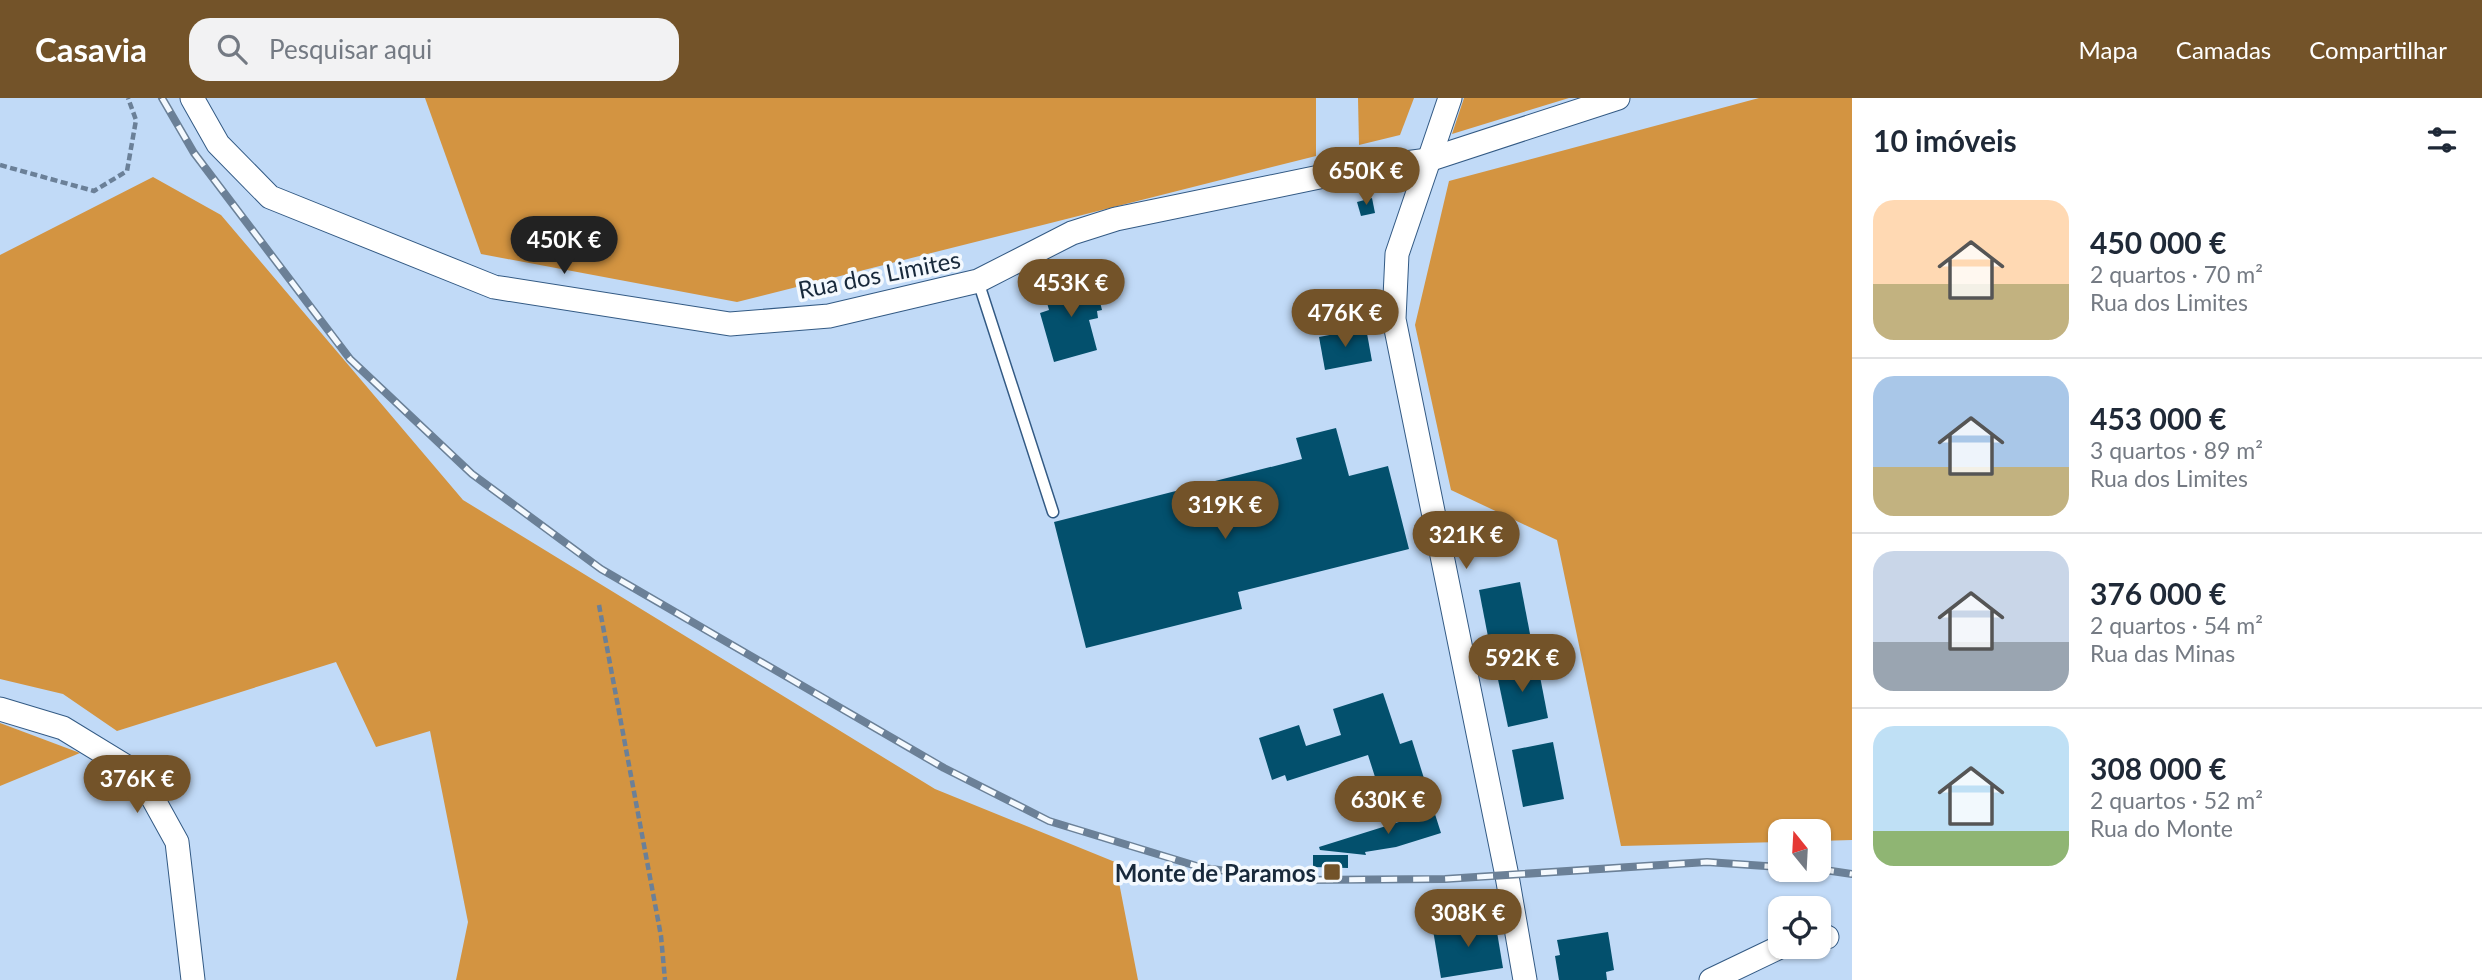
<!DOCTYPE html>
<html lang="pt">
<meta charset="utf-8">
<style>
body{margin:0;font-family:Lato,sans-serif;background:#f2f2f3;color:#1f2937;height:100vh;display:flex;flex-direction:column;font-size:26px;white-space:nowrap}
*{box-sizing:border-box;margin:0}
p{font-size:23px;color:#747a83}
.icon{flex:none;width:38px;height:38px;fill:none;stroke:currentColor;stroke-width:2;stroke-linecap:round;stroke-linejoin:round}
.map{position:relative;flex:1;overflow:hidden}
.drawer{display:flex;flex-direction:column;background:#fff;width:630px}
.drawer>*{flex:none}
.needle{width:46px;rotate:342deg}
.tools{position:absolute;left:1768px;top:721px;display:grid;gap:14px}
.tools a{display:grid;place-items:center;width:63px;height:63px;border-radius:14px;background:#fff;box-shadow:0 2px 5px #0004;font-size:35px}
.price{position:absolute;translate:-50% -60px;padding:0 16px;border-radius:24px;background:#735329;color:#fff;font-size:23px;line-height:46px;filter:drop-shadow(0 2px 4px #0008)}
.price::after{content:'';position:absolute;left:50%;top:42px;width:21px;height:16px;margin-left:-10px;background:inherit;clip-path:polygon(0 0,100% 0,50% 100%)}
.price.active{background:#222;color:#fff}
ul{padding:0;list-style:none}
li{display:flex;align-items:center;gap:21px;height:175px;padding:0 21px}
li+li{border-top:2px solid #e0e1e3}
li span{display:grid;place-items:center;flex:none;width:196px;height:140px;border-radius:21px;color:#555}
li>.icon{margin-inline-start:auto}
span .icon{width:84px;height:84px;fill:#fffc;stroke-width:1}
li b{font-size:30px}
h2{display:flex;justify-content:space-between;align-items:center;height:84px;padding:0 21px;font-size:30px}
header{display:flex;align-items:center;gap:42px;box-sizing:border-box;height:98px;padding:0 35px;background:#735329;color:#fff}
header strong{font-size:33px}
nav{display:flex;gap:38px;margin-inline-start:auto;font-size:24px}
.search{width:490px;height:63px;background:#f2f2f3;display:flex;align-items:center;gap:18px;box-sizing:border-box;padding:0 24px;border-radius:21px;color:#747a83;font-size:26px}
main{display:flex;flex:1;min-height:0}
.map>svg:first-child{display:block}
</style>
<header>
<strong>Casavia</strong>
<div class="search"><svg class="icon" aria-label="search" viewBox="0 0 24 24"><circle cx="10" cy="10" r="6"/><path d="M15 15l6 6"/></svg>Pesquisar aqui</div>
<nav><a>Mapa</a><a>Camadas</a><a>Compartilhar</a></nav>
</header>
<main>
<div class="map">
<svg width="1852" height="882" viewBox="0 0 1852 882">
<rect width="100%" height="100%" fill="#c1daf7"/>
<!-- forest -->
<g fill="#d39441">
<path d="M425 0H1316V58L737 204 481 156Z"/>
<path d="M1358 0H1414L1400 37 1359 47Z"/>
<path d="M1464 0H1569L1452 36Z"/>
<path d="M1759 0H1852V742L1818 743V733H1780V744L1621 748 1557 442 1451 392 1415 227 1449 83Z"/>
<path d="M153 79 221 117 463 402 935 691 1115 764 1138 882H456L468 824 430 633 376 649 336 564 117 633 63 596 0 581V157Z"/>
<path d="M0 625 80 655 0 688Z"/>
</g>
<!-- building -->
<g fill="#03506d">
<path d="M1372 100 1375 115 1361 118 1357 104Z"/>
<path d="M1094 180 1102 212 1097 213 1098 220 1089 222 1097 252 1054 264 1040 215 1049 212 1044 194Z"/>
<path d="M1366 230 1372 263 1325 272 1319 239Z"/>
<path d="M1336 330 1349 378 1388 368 1409 451 1238 494 1242 511 1086 550 1054 424 1302 361 1296 340Z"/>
<path d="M1520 484 1531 541 1490 549 1479 492Z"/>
<path d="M1537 563 1548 620 1508 629 1496 572Z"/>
<path d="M1383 595 1400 646 1412 642 1427 690 1383 704 1368 657 1287 683 1285 677 1272 682 1259 640 1299 627 1306 648 1341 637 1333 611Z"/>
<path d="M1553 644 1564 701 1523 709 1512 652Z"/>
<path d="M1434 713 1441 735 1396 749 1365 754 1366 757 1320 752 1319 749Z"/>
<path d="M1313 757H1348V770L1313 769Z"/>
<path d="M1495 822 1503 870 1441 880 1433 832Z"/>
<path d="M1608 834 1614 872 1606 874 1607 882H1559L1555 858 1560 857 1557 842Z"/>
</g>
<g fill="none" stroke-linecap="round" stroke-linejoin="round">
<!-- lane casing -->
<g stroke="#335a84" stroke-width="13">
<path id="lane" d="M978 183 1053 414"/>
</g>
<!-- street casing -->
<g stroke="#335a84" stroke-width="25">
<g id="street">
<path d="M192 0 218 46 270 99 494 189 730 226 829 218 978 183 1072 135 1116 121 1353 72 1428 62 1618 0"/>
<path d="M1450 0 1397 156 1394 221 1507 778 1525 882"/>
<path d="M0 611 63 630 140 677 177 744 193 882"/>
<path d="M1818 840 1827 839"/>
<path d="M1711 882 1780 849"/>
</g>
</g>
<!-- path -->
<g stroke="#6b8098" stroke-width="4.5" stroke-dasharray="7 3.5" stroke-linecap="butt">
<path d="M0 67 94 93 127 73 136 22 128 0"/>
<path d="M599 507 661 838 665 882"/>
</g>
<!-- lane -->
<use href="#lane" stroke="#fff" stroke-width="10"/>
<!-- street -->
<use href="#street" stroke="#fff" stroke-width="23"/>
<!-- rail casing -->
<g stroke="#6b8097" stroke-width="8">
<g id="rail">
<path d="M162 0 194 55 350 261 472 376 601 471 944 670 1049 723 1203 770 1299 782 1445 781 1707 764 1780 769"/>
<path d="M1818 771 1852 776"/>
</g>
</g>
<!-- rail -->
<use href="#rail" stroke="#f4f9fe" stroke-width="5" stroke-dasharray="16" stroke-linecap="butt"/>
</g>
<!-- markers -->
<rect fill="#735329" stroke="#f4f9fe" stroke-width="2.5" x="1323" y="765" width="18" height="18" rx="3.5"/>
<g text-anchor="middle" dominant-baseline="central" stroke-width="7" stroke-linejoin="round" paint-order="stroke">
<!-- street labels -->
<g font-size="24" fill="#18293b" stroke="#f4f9fe">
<text transform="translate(879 176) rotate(-11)">Rua dos Limites</text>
</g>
<!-- poi labels -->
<g font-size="24" font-weight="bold" fill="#18293b" stroke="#f4f9fe" text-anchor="end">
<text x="1316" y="774">Monte de Paramos</text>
</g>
</g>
</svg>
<div class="tools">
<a><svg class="needle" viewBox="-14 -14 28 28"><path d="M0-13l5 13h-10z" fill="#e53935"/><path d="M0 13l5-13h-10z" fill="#747a83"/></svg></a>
<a><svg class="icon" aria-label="locate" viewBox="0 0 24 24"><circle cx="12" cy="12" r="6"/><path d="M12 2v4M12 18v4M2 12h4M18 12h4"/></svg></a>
</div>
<b class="price" style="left:1366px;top:109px">650K €</b>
<b class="price active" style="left:564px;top:178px">450K €</b>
<b class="price" style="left:1071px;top:221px">453K €</b>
<b class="price" style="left:1345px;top:251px">476K €</b>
<b class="price" style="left:1225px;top:443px">319K €</b>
<b class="price" style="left:1466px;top:473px">321K €</b>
<b class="price" style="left:1522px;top:596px">592K €</b>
<b class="price" style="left:137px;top:717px">376K €</b>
<b class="price" style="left:1388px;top:738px">630K €</b>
<b class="price" style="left:1468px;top:851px">308K €</b>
</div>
<section class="drawer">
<h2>10 imóveis<svg class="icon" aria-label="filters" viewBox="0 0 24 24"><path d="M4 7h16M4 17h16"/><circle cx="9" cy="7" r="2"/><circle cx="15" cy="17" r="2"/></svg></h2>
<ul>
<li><span style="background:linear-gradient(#ffd9b3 60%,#c2b280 0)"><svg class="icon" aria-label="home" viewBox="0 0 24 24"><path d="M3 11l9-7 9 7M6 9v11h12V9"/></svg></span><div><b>450 000 €</b><p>2 quartos · 70 m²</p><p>Rua dos Limites</p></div></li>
<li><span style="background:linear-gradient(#a9c7e8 65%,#c2b280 0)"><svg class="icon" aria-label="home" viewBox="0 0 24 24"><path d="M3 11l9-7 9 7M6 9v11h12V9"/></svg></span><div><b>453 000 €</b><p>3 quartos · 89 m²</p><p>Rua dos Limites</p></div></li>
<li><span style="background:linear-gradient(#c9d6e8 65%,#9aa5b1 0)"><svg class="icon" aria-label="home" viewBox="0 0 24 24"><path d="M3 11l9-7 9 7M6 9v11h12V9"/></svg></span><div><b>376 000 €</b><p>2 quartos · 54 m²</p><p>Rua das Minas</p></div></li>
<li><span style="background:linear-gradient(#bfe0f5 75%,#8fb573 0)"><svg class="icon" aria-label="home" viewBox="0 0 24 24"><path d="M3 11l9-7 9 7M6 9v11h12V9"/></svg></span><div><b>308 000 €</b><p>2 quartos · 52 m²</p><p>Rua do Monte</p></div></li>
</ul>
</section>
</main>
